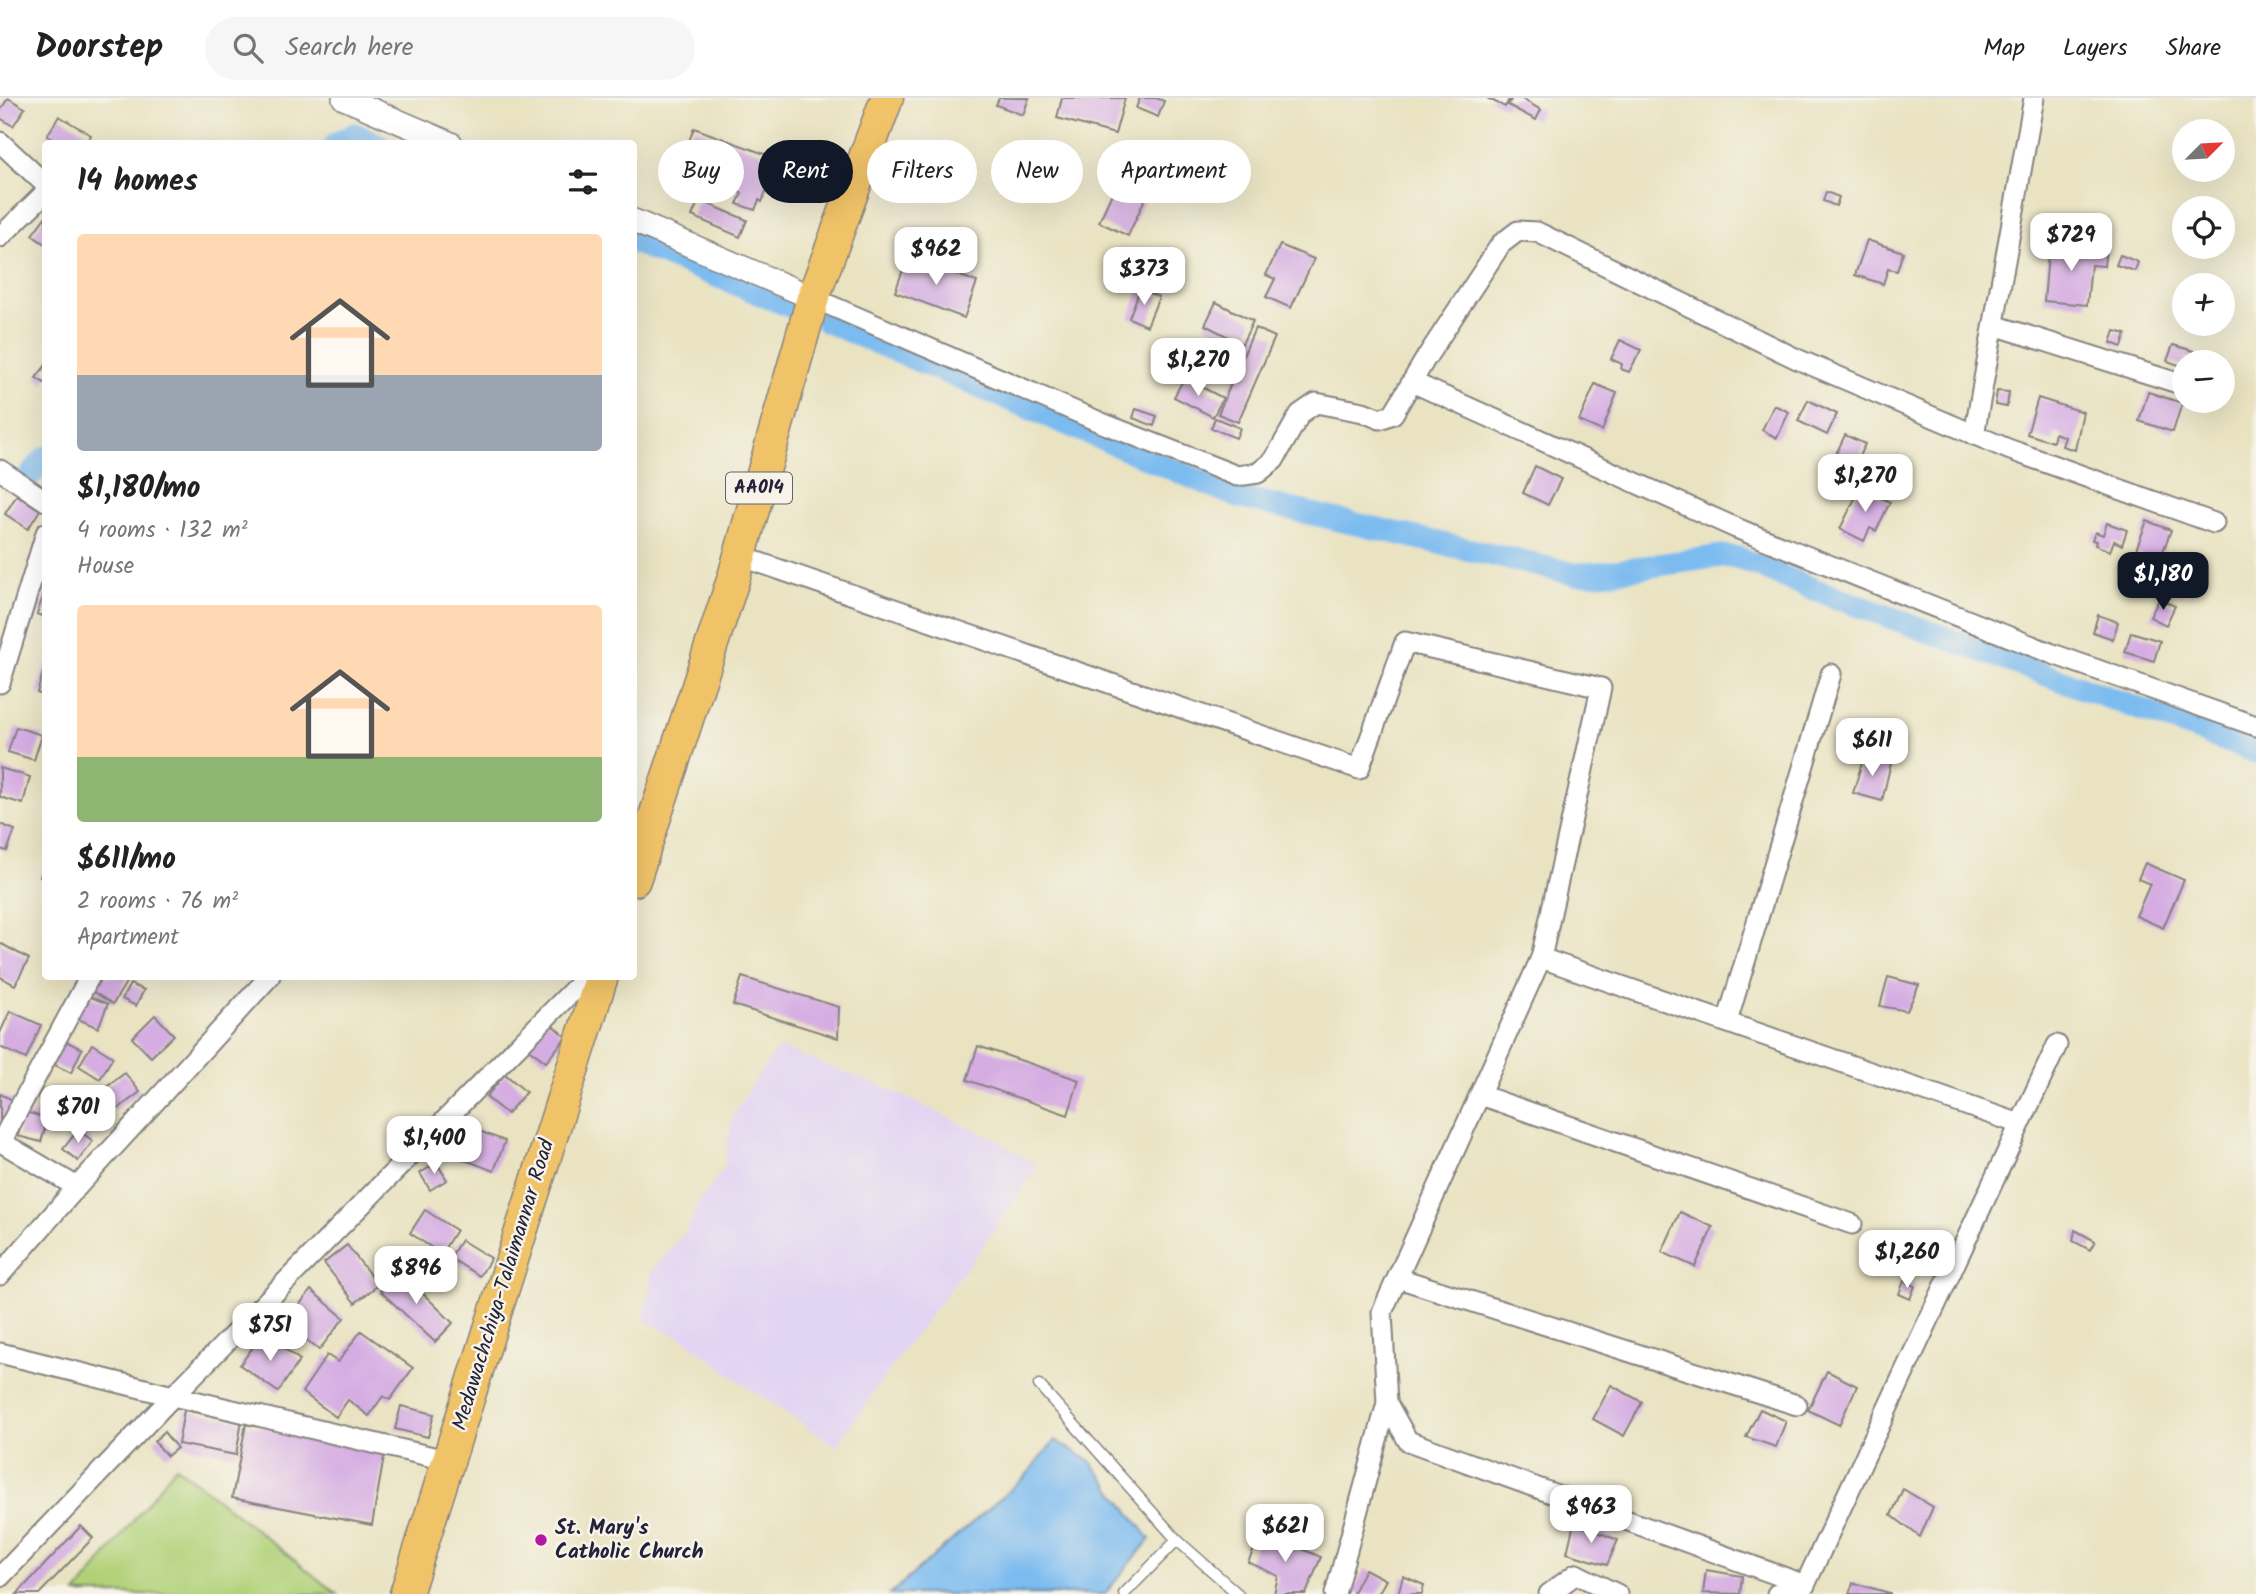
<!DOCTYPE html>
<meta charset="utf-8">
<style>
body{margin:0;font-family:Kalam,sans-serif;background:#f6f6f6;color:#222;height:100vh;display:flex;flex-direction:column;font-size:26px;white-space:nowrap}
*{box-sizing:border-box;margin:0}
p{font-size:23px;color:#767676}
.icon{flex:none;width:38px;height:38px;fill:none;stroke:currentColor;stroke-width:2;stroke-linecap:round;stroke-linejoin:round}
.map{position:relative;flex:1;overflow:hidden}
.side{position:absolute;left:42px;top:42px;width:595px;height:840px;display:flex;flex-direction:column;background:#fff;border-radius:7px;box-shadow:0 7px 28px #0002}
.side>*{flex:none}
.banner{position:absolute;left:658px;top:42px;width:665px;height:63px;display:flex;gap:14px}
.needle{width:46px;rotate:66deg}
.tools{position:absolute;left:2172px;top:21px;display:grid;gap:14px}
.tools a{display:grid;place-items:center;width:63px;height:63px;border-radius:50%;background:#fff;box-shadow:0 7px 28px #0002;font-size:35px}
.price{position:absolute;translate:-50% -60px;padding:0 16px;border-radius:14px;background:#fff;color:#222;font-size:23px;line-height:46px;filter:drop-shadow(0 2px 4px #0008)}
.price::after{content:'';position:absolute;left:50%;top:42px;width:21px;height:16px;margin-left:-10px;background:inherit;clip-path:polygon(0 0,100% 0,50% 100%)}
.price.on{background:#111827;color:#fff}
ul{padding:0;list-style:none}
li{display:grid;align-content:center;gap:14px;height:371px;padding:0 35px}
li span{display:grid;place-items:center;height:217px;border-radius:7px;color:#555}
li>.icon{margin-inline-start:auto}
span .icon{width:126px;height:126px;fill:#fffc;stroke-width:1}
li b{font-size:30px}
h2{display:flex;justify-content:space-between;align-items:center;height:84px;padding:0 35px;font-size:30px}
.pill{padding:0 24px;border-radius:32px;background:#fff;box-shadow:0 7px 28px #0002;font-size:24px;line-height:63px}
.pill.on{background:#111827;color:#fff}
header{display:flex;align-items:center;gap:42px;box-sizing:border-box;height:98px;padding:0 35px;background:#fff;border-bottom:2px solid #e0e0e0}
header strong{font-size:33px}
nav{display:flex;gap:38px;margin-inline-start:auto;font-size:24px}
.search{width:490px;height:63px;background:#f6f6f6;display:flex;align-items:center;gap:18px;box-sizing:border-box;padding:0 24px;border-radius:38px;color:#767676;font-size:26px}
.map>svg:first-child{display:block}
</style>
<header>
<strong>Doorstep</strong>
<div class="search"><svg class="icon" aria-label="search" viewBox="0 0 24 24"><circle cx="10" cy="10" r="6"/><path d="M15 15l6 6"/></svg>Search here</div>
<nav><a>Map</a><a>Layers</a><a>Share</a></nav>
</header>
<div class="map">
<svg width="2256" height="1496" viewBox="0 0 2256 1496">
<rect width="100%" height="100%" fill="#f7f3e8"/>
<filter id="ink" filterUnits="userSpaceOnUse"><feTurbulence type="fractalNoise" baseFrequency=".0143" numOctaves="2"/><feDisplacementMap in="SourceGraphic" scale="14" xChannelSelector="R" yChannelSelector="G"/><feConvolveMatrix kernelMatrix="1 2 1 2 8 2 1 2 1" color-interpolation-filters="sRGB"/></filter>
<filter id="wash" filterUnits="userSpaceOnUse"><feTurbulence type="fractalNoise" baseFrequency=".00686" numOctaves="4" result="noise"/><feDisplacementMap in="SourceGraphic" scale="28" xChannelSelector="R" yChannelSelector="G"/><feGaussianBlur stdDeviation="1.57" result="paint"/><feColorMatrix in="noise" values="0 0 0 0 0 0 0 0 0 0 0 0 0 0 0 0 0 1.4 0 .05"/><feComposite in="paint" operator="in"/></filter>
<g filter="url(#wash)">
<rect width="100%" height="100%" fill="#e9e3c2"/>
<!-- built -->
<path fill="#e2d4f3" d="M779 949 883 989 997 1042 1038 1068 982 1149 905 1250 836 1348 750 1291 681 1239 644 1223 652 1173 686 1134 699 1104 724 1070 732 1020 755 982Z"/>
<!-- green -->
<path fill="#b1d178" stroke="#6a7a5a" stroke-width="2" d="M176 1368 337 1496H76Z"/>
<!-- water -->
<path fill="#7cbbf0" stroke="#4f6e96" stroke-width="2" d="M1055 1342 1090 1363 1150 1441 1105 1496H890L1025 1379Z"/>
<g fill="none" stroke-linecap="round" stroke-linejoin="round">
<!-- canal -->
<g stroke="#7cbbf0" stroke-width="23">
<path d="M336 46 355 36 377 46"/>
<path d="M634 144 789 208"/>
<path d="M827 224 1238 399 1575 476 1601 475 1722 458 1739 460 1813 491 2256 654"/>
<path d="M30 378 46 359"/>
</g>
</g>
<g id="blocks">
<!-- building -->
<g fill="#d5ade3">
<path d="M8 0 25 10 13 28 0 20V13Z"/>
<path d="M999 0H1029L1023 17 996 7Z"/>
<path d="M1062 0H1125L1115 36 1057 20Z"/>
<path d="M1140 0H1156L1164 3 1158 19 1136 10Z"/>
<path d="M1487 0H1510L1505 9Z"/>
<path d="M1512 0H1520L1541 12 1536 22 1508 7Z"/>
<path d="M59 18 91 37 86 46H60L47 38Z"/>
<path d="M694 30 778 61 762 104 759 102 755 112 737 106 742 95 704 81 700 90 675 80Z"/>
<path d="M1126 64 1156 77 1128 138 1099 124Z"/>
<path d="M1826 94 1839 99 1836 108 1823 103Z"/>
<path d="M699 102 747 122 740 139 692 118Z"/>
<path d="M46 118V147L32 137Z"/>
<path d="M1867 142 1903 154 1897 173 1888 171 1883 186 1855 177Z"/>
<path d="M2049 145 2106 151 2104 168 2091 167 2087 207 2044 203Z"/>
<path d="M1280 147 1314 161 1291 210 1266 199 1275 181 1266 177Z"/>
<path d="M2120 157 2138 164 2135 173 2116 167Z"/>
<path d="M908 158 977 184 964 220 895 194Z"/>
<path d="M1140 191 1159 199 1147 228 1129 220Z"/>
<path d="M1216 204 1253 223 1242 246 1205 227Z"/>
<path d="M1255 230 1275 239 1238 324 1218 316Z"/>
<path d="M2115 233 2126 236 2122 249 2111 245Z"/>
<path d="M1620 242 1641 252 1629 274 1621 271 1622 266 1611 261Z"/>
<path d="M2173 247 2194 253 2191 262 2185 260 2182 268 2167 263Z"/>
<path d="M46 267V286L36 280Z"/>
<path d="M1184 280 1223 300 1213 319 1174 299Z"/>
<path d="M1595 286 1617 295 1602 333 1579 323Z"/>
<path d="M1997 293 2009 294 2007 309 1995 307Z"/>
<path d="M2148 294 2182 305 2173 334 2139 323Z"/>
<path d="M2038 300 2083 314 2075 352 2062 348 2065 339 2055 335 2053 344 2027 336Z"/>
<path d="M1808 302 1837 316 1827 337 1798 323Z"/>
<path d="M1774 307 1789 314 1777 340 1762 332Z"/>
<path d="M1136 311 1157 318 1154 328 1133 320Z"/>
<path d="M1215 320 1240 330 1236 340 1211 330Z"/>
<path d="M1845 337 1865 346 1855 366 1836 356Z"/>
<path d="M1535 368 1561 381 1548 407 1523 395Z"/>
<path d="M1860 390 1890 404 1876 433 1870 430 1864 443 1840 431Z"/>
<path d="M17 397 40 412 28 431 5 416Z"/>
<path d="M2147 423 2171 432 2159 464 2135 454Z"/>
<path d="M2107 425 2127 432 2122 447 2114 443 2110 453 2095 447 2096 443 2092 442 2095 434 2103 437Z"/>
<path d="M45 493H46V519L37 516Z"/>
<path d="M2159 501 2175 508 2166 527 2150 519Z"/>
<path d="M2098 517 2118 524 2113 541 2093 534Z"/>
<path d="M2131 534 2160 543 2154 563 2125 554Z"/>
<path d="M46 564V598L37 595Z"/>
<path d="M16 629 42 637 34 662 8 654Z"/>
<path d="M1864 658 1891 665 1882 703 1853 695Z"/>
<path d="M0 670 30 679 23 706 0 699Z"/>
<path d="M0 726 15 732 7 753 0 751Z"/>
<path d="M46 763V780L40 779Z"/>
<path d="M2145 765 2184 782 2163 830 2136 818 2150 786 2138 781Z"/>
<path d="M0 845 29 861 15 887 0 879Z"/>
<path d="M94 878H124L128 881 113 906 87 890Z"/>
<path d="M742 879 839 909 838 940 733 907Z"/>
<path d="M1888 879 1919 887 1907 913 1880 908Z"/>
<path d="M130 886 144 892 136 908 122 901Z"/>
<path d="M86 897 108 906 98 930 76 920Z"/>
<path d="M10 913 41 927 26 961 0 949V935Z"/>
<path d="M155 917 174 937 151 959 132 940Z"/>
<path d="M546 922 566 939 546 964 525 948Z"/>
<path d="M59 940 82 951 71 975 47 963Z"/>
<path d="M92 946 113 959 100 981 79 968Z"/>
<path d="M978 948 1079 982 1068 1017 967 982Z"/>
<path d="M125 975 140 994 115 1013 100 994Z"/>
<path d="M505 976 526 994 507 1016 486 999Z"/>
<path d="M0 996 15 1003 0 1033Z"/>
<path d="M24 1014 48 1020 41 1044 18 1038Z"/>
<path d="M464 1027 505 1043 494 1073 452 1057Z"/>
<path d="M78 1032 93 1043 78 1063 63 1051Z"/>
<path d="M437 1065 447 1082 430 1092 420 1075Z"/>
<path d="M425 1112 456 1132 441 1156 410 1135Z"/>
<path d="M1680 1114 1713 1129 1695 1169 1662 1154Z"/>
<path d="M2075 1132 2095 1143 2090 1152 2073 1143Z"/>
<path d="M461 1142 491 1160 480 1178 450 1160Z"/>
<path d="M347 1147 378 1187 355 1205 324 1165Z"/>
<path d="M399 1172 453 1225 435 1244 380 1193Z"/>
<path d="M1904 1183 1915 1188 1910 1201 1899 1196Z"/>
<path d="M311 1192 344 1220 319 1252 285 1225Z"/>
<path d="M361 1233 413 1270 390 1302 383 1298 369 1318 348 1302 336 1319 302 1294 327 1257 338 1264Z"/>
<path d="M263 1235 300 1262 278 1294 240 1267Z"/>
<path d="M1827 1273 1857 1288 1839 1327 1808 1312Z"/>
<path d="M1611 1287 1642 1304 1624 1338 1593 1321Z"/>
<path d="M401 1308 434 1316 428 1339 395 1331Z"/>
<path d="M1760 1311 1786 1323 1776 1349 1746 1339Z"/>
<path d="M184 1312 242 1323 236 1357 178 1346Z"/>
<path d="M246 1326 385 1353 372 1427 232 1400Z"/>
<path d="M164 1334 177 1350 167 1358 154 1343Z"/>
<path d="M1903 1391 1933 1409 1920 1439 1891 1417Z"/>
<path d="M1296 1420 1315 1432 1309 1442 1290 1430Z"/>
<path d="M1574 1425 1618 1442 1607 1467 1567 1455Z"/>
<path d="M81 1428 93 1440 39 1496H17Z"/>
<path d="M1262 1434 1321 1459 1306 1496H1274L1278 1478 1248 1464Z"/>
<path d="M1365 1471 1386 1482 1378 1496H1357L1353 1494Z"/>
<path d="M1706 1472 1742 1478 1740 1496 1703 1495Z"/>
<path d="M1403 1478 1424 1487 1422 1496H1398Z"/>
<path d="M1853 1485 1890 1495V1496H1849Z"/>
</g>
</g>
</g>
<g filter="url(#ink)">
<use href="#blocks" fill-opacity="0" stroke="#86827e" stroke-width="2"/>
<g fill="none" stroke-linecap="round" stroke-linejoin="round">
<!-- service casing -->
<g stroke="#86827e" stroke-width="13">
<g id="service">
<path d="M1039 1287 1177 1442 1238 1496"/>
<path d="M1124 1496 1177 1442"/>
</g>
</g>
<!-- minor casing -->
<g stroke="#86827e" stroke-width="23">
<g id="minor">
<path d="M0 44 46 87"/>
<path d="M0 139 46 94"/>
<path d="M813 200 1102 325 1237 378 1258 375 1274 362 1300 316 1316 305 1363 314 1380 321 1393 316 1426 260 1501 146 1518 133 1537 134 1797 261 2008 351 2214 425"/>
<path d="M1994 227 2184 287"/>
<path d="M1412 284 1736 430 2050 555 2256 628"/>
<path d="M1974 337 2034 0"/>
<path d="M0 372 46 403"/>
<path d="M740 458 1359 671 1405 544 1601 590 1541 860"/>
<path d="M0 585 46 435"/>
<path d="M1727 924 1831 576"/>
<path d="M1480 997 1852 1126"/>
<path d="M77 1089 270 878"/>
<path d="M0 1177 77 1089 1 1044 90 878"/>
<path d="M1398 1180 1797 1307"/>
<path d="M0 1255 173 1298 0 1479"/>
<path d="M173 1298 587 878"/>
<path d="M173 1298 450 1363"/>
<path d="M1576 1476 1617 1496"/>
<path d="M1805 1487 1408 1343 1387 1305 1382 1214 1541 860 2020 1026"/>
<path d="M1335 1496 1387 1305"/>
<path d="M1549 1496 1576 1476"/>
<path d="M1777 1496 1805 1487 2057 947"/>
</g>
</g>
<!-- tertiary casing -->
<g stroke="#86827e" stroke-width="26">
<g id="tertiary">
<path d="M344 0 451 46"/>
<path d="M634 123 813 200"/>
</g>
</g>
<!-- trunk casing -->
<g stroke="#86827e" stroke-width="35">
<g id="trunk">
<path d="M634 782 733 482 813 200 887 0"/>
<path d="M406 1496 602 878"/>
</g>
</g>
<!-- service -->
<use href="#service" stroke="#fff" stroke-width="10"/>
<!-- minor -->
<use href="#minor" stroke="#fff" stroke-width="19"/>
<!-- tertiary -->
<use href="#tertiary" stroke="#fff" stroke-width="23"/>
<!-- trunk -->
<use href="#trunk" stroke="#f1c369" stroke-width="32"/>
</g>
</g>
<!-- markers -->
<circle fill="#b5179e" stroke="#f7f3e8" stroke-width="2.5" cx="541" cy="1442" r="7"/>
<g text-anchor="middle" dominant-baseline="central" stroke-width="5" stroke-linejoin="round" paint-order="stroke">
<!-- shield labels -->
<rect fill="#f7f3e8" stroke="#62616f" stroke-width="2" x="726" y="374.5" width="66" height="31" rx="5"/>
<g font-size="19" font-weight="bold" fill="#22223b">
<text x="759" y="390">AA014</text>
</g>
<!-- street labels -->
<g font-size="21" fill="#22223b" stroke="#f7f3e8">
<text transform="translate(504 1187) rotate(-73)">Medawachchiya-Talaimannar Road</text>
</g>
<!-- poi labels -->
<g font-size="21" font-weight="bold" fill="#22223b" stroke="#f7f3e8" text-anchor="start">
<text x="555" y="1430">St. Mary's<tspan x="555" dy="24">Catholic Church</tspan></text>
</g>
</g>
</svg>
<div class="tools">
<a><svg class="needle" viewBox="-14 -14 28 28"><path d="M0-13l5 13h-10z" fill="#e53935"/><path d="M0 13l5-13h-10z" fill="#767676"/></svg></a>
<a><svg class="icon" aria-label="locate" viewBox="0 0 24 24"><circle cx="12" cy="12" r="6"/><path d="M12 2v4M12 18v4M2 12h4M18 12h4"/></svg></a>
<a>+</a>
<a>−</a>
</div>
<b class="price" style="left:2071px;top:175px">$729</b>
<b class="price" style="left:936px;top:189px">$962</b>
<b class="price" style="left:1144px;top:209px">$373</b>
<b class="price" style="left:1198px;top:300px">$1,270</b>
<b class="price" style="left:1865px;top:416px">$1,270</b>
<b class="price on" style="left:2163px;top:514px">$1,180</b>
<b class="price" style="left:1872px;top:680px">$611</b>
<b class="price" style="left:78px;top:1047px">$701</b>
<b class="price" style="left:434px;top:1078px">$1,400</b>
<b class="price" style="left:1907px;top:1192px">$1,260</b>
<b class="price" style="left:416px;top:1208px">$896</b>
<b class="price" style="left:270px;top:1265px">$751</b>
<b class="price" style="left:1591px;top:1447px">$963</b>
<b class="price" style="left:1285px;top:1466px">$621</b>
<div class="banner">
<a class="pill">Buy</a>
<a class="pill on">Rent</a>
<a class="pill">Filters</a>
<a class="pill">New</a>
<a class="pill">Apartment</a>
</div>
<section class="side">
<h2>14 homes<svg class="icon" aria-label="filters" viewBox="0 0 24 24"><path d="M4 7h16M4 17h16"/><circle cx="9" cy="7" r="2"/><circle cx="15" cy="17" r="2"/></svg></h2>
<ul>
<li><span style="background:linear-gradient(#ffd9b3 65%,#9aa5b1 0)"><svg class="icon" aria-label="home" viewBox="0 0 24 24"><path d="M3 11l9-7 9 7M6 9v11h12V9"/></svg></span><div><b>$1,180/mo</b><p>4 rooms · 132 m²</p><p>House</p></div></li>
<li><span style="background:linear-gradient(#ffd9b3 70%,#8fb573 0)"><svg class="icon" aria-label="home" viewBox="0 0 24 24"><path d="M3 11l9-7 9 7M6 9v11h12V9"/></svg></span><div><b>$611/mo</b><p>2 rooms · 76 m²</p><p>Apartment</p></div></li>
</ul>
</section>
</div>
